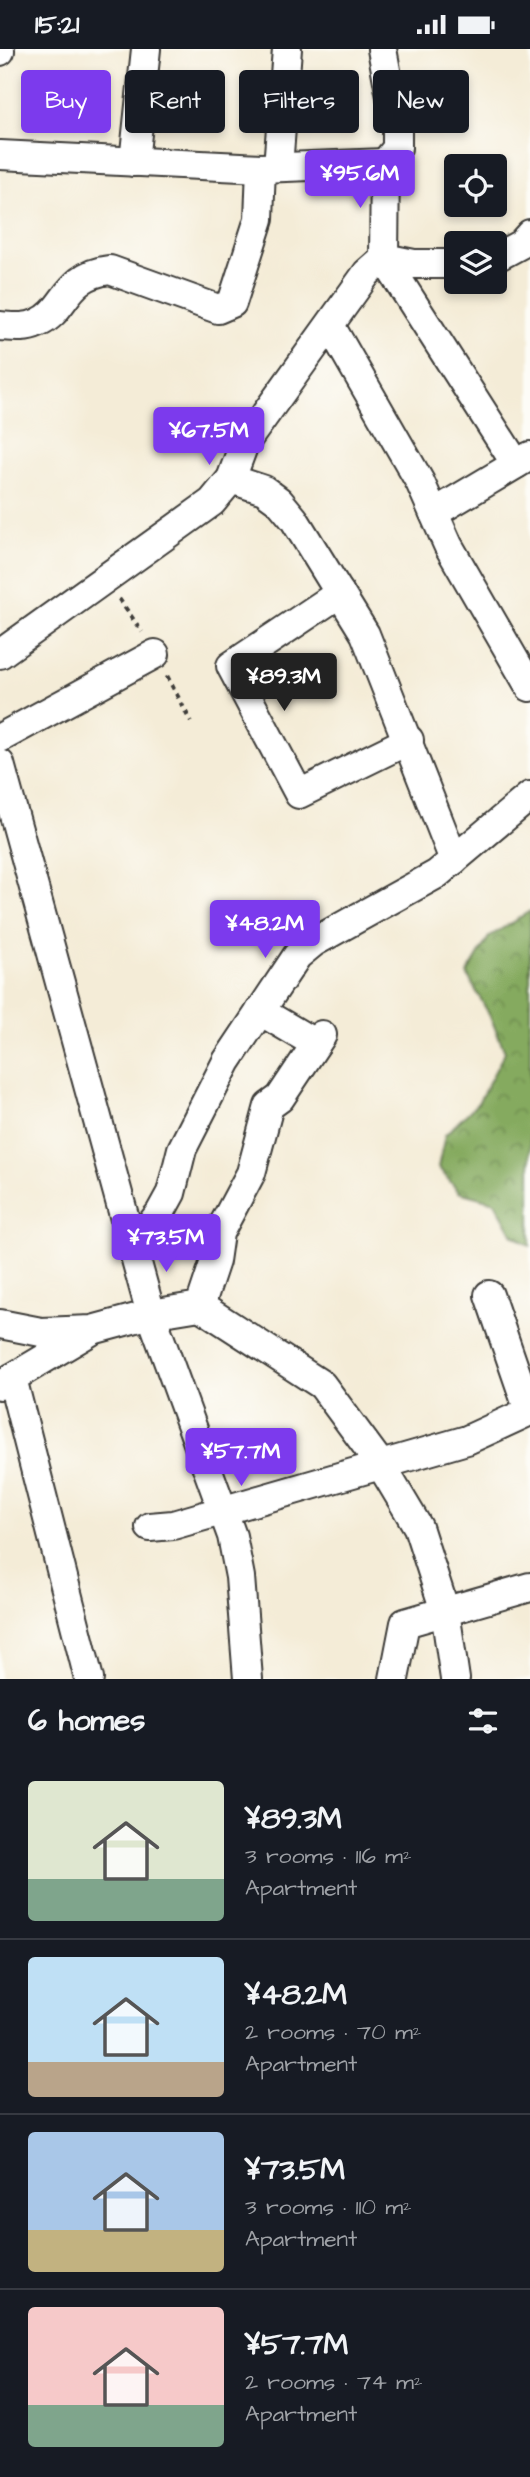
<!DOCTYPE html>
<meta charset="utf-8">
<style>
body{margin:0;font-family:"Architects Daughter",sans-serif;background:#20242c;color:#f1f3f6;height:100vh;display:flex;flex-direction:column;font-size:26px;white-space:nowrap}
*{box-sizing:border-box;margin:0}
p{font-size:23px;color:#9ea1a6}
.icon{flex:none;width:38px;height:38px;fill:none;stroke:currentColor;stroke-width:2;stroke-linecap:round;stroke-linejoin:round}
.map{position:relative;height:1630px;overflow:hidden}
.panel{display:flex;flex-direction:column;background:#171b24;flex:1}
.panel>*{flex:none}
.banner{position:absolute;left:21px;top:21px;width:488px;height:63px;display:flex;gap:14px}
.tools{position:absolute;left:444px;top:105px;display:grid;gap:14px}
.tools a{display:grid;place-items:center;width:63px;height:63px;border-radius:7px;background:#171b24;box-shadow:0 4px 10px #0003;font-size:35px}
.price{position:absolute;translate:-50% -60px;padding:0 16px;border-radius:7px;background:#7c3aed;color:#fff;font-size:23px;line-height:46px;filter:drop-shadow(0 2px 4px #0008)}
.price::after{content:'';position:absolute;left:50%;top:42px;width:21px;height:16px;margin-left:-10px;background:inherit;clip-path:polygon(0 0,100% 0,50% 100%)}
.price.current{background:#222;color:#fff}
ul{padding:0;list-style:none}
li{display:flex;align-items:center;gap:21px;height:175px;padding:0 28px}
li+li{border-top:2px solid #363941}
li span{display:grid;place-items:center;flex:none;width:196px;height:140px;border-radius:7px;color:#555}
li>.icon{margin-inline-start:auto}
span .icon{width:84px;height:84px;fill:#fffc;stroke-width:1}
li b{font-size:30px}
h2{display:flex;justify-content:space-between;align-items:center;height:84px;padding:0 28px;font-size:30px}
.tag{padding:0 24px;border-radius:7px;background:#171b24;box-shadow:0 4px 10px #0003;font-size:24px;line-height:63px}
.tag.current{background:#7c3aed;color:#fff}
.status{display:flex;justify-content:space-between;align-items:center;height:49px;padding:0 35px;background:#171b24;direction:ltr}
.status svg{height:19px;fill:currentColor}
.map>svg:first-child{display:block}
</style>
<div class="status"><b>15:21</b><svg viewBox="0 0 49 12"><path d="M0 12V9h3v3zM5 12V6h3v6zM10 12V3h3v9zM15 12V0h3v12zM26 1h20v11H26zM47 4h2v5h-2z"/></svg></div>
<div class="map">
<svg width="530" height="1630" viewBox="0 0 530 1630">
<defs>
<pattern id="forest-crowns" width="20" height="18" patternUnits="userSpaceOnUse" patternTransform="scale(1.75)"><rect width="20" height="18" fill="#85aa5f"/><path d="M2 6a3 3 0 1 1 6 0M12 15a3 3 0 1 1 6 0" fill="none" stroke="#6c8a4e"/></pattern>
</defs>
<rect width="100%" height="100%" fill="#fdfcf7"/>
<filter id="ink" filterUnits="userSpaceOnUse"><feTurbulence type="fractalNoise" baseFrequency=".0143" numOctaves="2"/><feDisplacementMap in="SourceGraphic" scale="14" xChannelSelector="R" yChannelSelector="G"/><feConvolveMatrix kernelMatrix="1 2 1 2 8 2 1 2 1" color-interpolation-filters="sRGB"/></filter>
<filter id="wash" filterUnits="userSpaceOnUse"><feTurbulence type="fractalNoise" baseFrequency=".00686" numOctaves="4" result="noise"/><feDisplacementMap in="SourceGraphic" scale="28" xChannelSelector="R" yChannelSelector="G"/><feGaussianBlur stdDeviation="1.57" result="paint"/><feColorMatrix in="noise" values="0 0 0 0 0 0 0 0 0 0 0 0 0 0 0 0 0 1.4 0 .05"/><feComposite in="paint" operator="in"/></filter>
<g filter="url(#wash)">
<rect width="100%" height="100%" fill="#f4ecd7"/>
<!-- forest -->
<path fill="url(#forest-crowns)" stroke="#50633e" stroke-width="2" d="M530 862V1197L513 1186 495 1153 459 1143 438 1118 445 1086 478 1054 505 1003 490 967 467 925 489 888Z"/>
</g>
<g filter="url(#ink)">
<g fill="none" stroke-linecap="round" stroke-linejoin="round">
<!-- minor casing -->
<g stroke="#3c3b38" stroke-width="32">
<g id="minor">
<path d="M382 0 397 80V99L385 114 384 209 516 415"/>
<path d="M0 2V0"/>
<path d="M0 106 261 119 385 114"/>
<path d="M134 113 146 0"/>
<path d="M278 118 287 0"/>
<path d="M495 209 521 195 530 185"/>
<path d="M0 277C13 278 25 280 38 274 67 262 64 226 110 221L218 260 232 254 259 170 261 119"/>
<path d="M331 278 420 433 448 496 530 638"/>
<path d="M231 430 264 441 279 452 294 470 365 585 454 811"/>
<path d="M434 464 530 407"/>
<path d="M340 544 231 617 299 745 409 691"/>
<path d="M0 605 212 453 231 430 244 395 367 224 384 209 414 215H457"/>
<path d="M0 689 155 605"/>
<path d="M0 715 151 1265 232 1487 240 1528 248 1630"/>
<path d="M260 962 316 995"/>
<path d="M133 1198 160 1164 171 1144 182 1100 227 1012 297 907 314 893 437 825 530 747"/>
<path d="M489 1246 529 1362"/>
<path d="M200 1257 322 1336 381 1416 418 1478 445 1562 455 1630"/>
<path d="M0 1275 41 1283 92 1281 151 1265 200 1257 215 1212 219 1184 251 1124 269 1057 280 1049 322 986"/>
<path d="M12 1329 89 1630"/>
<path d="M0 1336 91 1282"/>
<path d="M150 1478 173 1476 467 1391 530 1362"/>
<path d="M394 1630 405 1574 530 1538"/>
</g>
</g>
<!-- path -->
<g stroke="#3c3b38" stroke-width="4.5" stroke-dasharray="5 5" stroke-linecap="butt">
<path d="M119 550 142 583"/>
<path d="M167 627 191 673"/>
</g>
<!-- minor -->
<use href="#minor" stroke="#fff" stroke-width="28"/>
</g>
</g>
</svg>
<div class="tools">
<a><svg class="icon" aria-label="locate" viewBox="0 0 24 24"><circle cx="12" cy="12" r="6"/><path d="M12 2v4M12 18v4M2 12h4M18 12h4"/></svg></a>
<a><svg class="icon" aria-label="layers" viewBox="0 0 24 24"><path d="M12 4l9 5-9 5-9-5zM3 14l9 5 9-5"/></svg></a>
</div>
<b class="price" style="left:360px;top:161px">¥95.6M</b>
<b class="price" style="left:209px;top:418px">¥67.5M</b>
<b class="price current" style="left:284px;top:664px">¥89.3M</b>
<b class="price" style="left:265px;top:911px">¥48.2M</b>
<b class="price" style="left:166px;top:1225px">¥73.5M</b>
<b class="price" style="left:241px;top:1439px">¥57.7M</b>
<div class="banner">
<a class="tag current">Buy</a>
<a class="tag">Rent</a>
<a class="tag">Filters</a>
<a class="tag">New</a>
</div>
</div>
<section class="panel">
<h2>6 homes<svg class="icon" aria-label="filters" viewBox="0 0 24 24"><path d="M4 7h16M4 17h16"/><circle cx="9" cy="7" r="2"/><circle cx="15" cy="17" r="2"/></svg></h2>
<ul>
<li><span style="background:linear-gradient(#dfe7d0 70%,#7fa58c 0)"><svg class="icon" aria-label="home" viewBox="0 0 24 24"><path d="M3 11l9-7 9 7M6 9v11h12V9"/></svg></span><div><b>¥89.3M</b><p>3 rooms · 116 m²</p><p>Apartment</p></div></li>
<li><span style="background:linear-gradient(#bfe0f5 75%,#b9a48a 0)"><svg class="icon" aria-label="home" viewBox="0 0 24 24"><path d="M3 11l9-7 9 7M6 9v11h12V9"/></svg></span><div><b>¥48.2M</b><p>2 rooms · 70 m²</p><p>Apartment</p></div></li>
<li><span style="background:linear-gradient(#a9c7e8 70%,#c2b280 0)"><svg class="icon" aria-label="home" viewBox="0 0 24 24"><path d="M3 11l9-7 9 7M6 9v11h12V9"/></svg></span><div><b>¥73.5M</b><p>3 rooms · 110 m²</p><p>Apartment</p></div></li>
<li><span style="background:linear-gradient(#f6c9c9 70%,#7fa58c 0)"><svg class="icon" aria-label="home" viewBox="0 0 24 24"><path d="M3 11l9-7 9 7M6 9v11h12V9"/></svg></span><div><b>¥57.7M</b><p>2 rooms · 74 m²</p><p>Apartment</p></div></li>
</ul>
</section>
